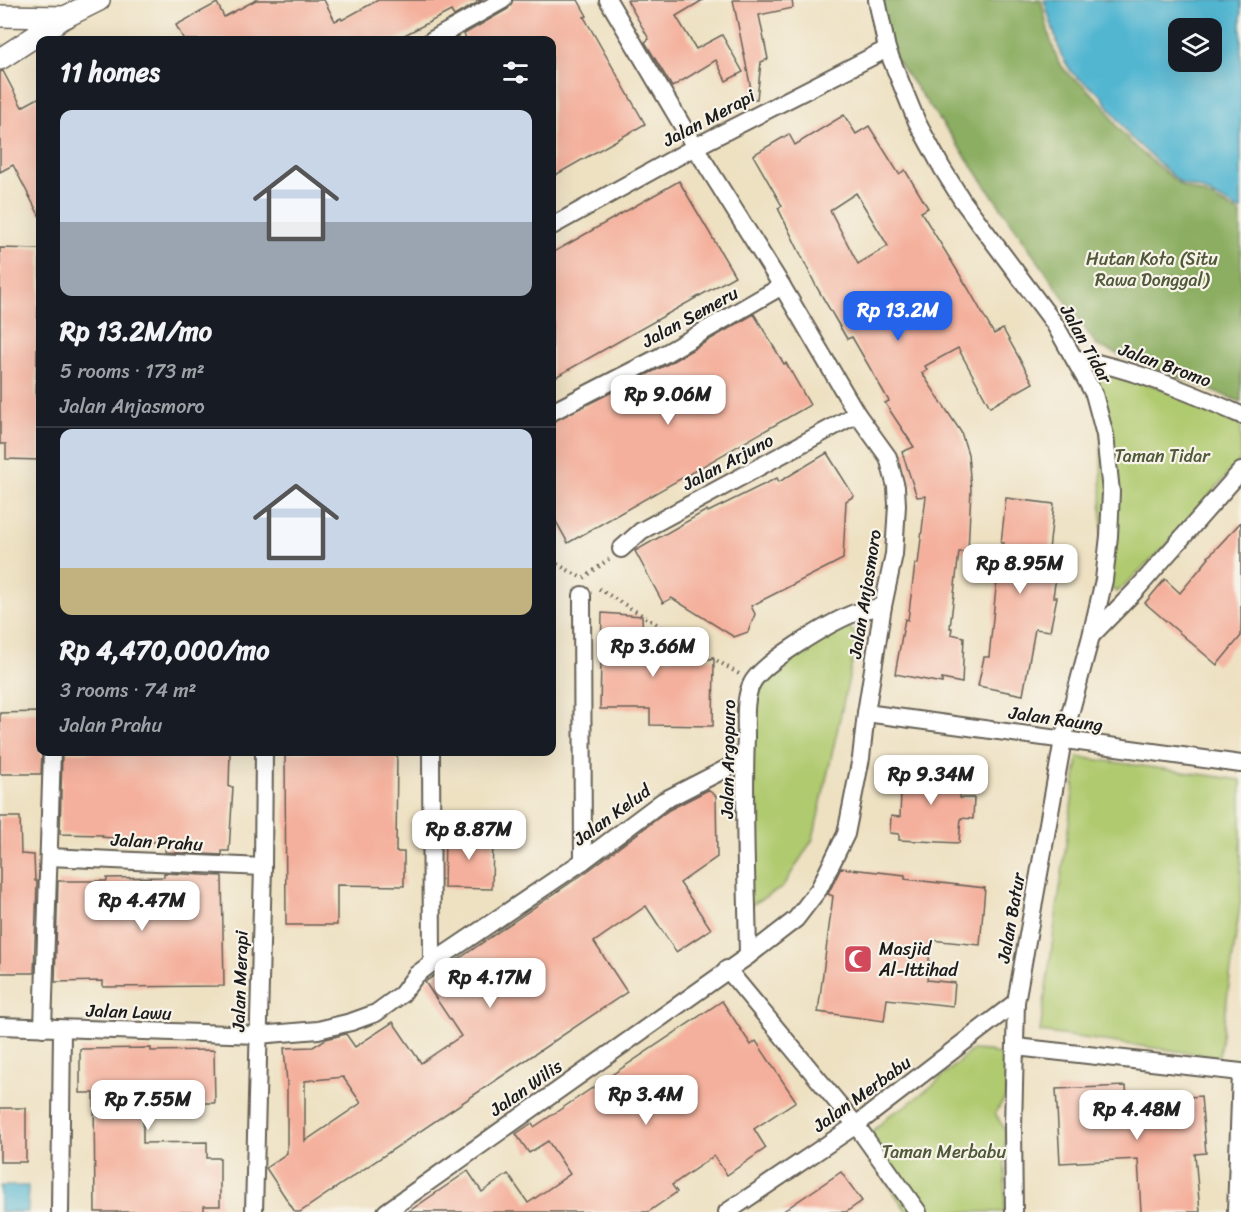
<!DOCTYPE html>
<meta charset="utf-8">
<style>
body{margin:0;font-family:Sriracha,sans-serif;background:#20242c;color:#f1f3f6;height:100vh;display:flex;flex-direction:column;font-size:22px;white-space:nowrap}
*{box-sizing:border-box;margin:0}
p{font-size:20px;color:#9ea1a6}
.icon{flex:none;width:33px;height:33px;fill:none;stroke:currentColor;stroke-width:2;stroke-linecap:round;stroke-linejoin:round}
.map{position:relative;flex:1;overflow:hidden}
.drawer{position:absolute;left:36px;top:36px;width:520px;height:720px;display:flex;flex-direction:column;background:#171b24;border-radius:12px;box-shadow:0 6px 24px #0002}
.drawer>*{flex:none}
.tools{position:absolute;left:1168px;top:18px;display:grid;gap:12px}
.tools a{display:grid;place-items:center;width:54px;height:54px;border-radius:12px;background:#171b24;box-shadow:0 6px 24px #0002;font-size:30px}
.price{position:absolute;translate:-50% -51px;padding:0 14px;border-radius:12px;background:#fff;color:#222;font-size:20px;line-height:39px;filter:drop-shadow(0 2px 3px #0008)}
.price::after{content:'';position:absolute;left:50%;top:36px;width:18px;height:14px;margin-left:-9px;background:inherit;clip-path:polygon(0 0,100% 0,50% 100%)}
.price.on{background:#2563eb;color:#fff}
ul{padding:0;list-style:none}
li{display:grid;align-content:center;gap:12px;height:318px;padding:0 24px}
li+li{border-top:2px solid #363941}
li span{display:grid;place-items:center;height:186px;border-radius:12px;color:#555}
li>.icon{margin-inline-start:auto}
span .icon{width:108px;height:108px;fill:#fffc;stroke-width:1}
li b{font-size:26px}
h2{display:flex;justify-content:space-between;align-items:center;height:72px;padding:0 24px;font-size:26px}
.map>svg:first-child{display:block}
</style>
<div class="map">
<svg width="1241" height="1212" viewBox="0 0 1241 1212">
<rect width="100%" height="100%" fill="#f7f3e8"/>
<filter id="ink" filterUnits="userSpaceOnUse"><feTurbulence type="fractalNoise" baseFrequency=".0167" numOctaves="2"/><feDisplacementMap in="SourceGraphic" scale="12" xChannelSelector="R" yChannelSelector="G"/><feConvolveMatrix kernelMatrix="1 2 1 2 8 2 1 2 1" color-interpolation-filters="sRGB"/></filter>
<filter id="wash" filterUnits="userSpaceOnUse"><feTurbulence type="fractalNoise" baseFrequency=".008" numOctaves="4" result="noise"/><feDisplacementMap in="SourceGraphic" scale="24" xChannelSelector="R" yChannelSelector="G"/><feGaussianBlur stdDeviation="1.35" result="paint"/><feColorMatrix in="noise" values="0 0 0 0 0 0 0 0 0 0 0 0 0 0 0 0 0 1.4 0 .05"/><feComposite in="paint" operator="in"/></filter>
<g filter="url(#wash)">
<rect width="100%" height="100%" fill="#eee1c2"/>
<!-- green -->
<g fill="#b0ca70" stroke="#667346" stroke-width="1.5">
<path d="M1097 369 1172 391 1241 422V459L1165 547 1117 592 1102 582 1101 411 1091 378Z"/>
<path d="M839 617 858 637 813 839 782 888 744 909 746 680Z"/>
<path d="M1078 757 1241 780V898L1219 1057 1040 1032Z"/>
<path d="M972 1050 989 1051 1007 1058 1006 1097 995 1113 1005 1130V1212H907L861 1144 888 1116 907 1105 933 1085Z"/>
</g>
<!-- forest -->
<path fill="#8cae62" stroke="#54653f" stroke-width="1.5" d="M876 0H1041L1051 42 1059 63 1071 77 1083 85 1105 106 1118 128 1134 146 1182 186 1204 194 1241 214V402L1097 346 952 137 888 49Z"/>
<!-- water -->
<g fill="#53b6d1" stroke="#386976" stroke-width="1.5" fill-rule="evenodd">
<path d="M1044 0H1241V211L1201 189 1181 183 1130 137 1101 95 1072 73 1061 55ZM1212 28V62H1179V28Z"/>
<rect x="0" y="1186" width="28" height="26"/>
</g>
<g id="blocks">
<!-- building -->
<g fill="#f4b09c" fill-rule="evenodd">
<path d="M256 0H324L335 21 341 18 342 20 378 0H482L454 16 451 11 395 40H184L176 25 217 3 224 17Z"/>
<path d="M513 0H578L587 16 584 17 645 124 552 177V40H467L464 34 508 9Z"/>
<path d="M627 0H703L676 16 696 49 722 35 743 72 726 81 716 60 672 87 645 42 649 39Z"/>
<path d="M733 0H792L793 8 759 15 768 59 761 62 757 99H753Z"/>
<path d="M3 71 22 107 40 97V217L13 165 0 172V72Z"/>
<path d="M844 115 856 134 869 126 899 174 905 170 928 208 921 212 968 288 994 334 1003 329 1033 383 990 407 958 348 925 366 927 370 922 373 961 432 968 454 971 489 968 552H959L950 628H952L951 634 964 637 962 683 942 679V683L895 674 905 619 908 620 915 564H918L926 496 917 497 902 452 914 447 885 403 889 401 852 337 847 339 816 286 778 208 782 206 753 155 789 134 795 145ZM856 193 888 246 858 264 830 210Z"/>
<path d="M679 181 735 276 552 379V253Z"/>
<path d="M0 248 40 249V298H38L36 397H40V460L6 459V444H0Z"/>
<path d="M754 314 784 364 786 363 810 405 568 543 552 514V422L666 365Z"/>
<path d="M827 453 854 496 846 501 843 559 751 606 755 614 748 632 734 637 672 598 663 603 635 551 707 510 708 512 777 478 779 482Z"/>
<path d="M1006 498 1054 504 1047 569 1057 570 1053 597H1057L1050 631 1035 629 1023 695 978 686 984 657H989L996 588 1004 543H1001Z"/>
<path d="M1241 522V636L1217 665 1145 603 1165 579 1180 593 1209 558 1208 557Z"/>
<path d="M602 613 642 616 644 658 714 659 713 726 650 725V709H600Z"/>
<path d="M38 712V752H42L41 774H0V713Z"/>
<path d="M62 752H230L229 787H233L229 851H222V855L165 852 166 843 102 837 103 835 60 834Z"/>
<path d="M285 752H397L396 852H404V886L337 885V925H286Z"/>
<path d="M902 768 962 771 960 798H974L973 819 961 818 959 843 899 840V834L890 833 891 816 900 817Z"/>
<path d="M708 790 716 796 717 857 680 883 711 929 676 952 646 906 594 942 627 992 300 1212H295L266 1168 287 1153V1083L284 1048 313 1047 326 1039 346 1034 355 1047 393 1022 421 1063 461 1036 425 982 589 870 669 810ZM343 1077 361 1103 305 1141V1081Z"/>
<path d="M0 817H20L21 854 34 855 35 881H37L34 973H0Z"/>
<path d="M445 834 493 835 492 889 444 888Z"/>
<path d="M841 868 905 875V879L985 888 980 945 931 940 927 980 955 983 953 1006 887 999 884 1021 818 1012 833 896 828 894Z"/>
<path d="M164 873 222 876 224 986 103 987V981L55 982 58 881H107V878L164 877Z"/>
<path d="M722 1001 751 1045 756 1041 796 1101 754 1129 766 1148 727 1175 714 1156 672 1185 677 1192 648 1212H408L468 1171 482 1192 508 1174 528 1203 570 1174 548 1141 529 1153 516 1134 532 1123 534 1127Z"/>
<path d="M151 1048V1051L214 1050 215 1103H190L189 1091 143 1093V1143L207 1142V1158H220V1206H204V1212H95L94 1093H80V1049Z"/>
<path d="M1126 1086 1127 1102 1201 1096 1206 1153 1195 1154 1200 1212H1141L1138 1159 1060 1163 1056 1089Z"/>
<rect x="0" y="1108" width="26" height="54"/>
<path d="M841 1172 862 1201 846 1212H782Z"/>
</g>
</g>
</g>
<g filter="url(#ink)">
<use href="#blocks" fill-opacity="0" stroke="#666156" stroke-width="1.5"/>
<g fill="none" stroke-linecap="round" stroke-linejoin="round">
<!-- minor casing -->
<g stroke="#666156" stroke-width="20">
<g id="minor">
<path d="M877 0 887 49 917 122 942 168 962 200 1054 323 1094 394 1105 435 1111 492 1109 536 1104 580 1091 636 1063 740 1016 1002 1013 1128 1014 1212"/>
<path d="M432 40 503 0"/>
<path d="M552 226 695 147 887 49"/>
<path d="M1074 358C1133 369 1187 391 1241 415"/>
<path d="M552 412 661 356 782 286"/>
<path d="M621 549 641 531 857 414"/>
<path d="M582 595 583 861"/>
<path d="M1092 635 1136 590 1241 471"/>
<path d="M866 713 1241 764"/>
<path d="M431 752 432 963"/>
<path d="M49 857 263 867"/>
<path d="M748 956C747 883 743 810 746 737 746 720 744 698 752 683 763 662 830 623 852 614 862 610 873 609 883 606"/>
<path d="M727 969 856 1125 918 1212"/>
<path d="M0 1026 258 1035 318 1030 351 1022 376 1013 402 994 416 975 432 963 583 861 663 801 745 759"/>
<path d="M43 1028 52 752"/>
<path d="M1016 1047 1241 1072"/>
<path d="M60 1212 62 1029"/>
<path d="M254 1212 263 867 264 752"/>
<path d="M386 1212 748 956 796 919 819 889 846 834 861 758 866 713 883 606 894 554 897 505 896 487 888 457 857 414 782 286 695 147 608 0"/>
<path d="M727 1212 856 1125 1016 1002"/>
<path d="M1236 1212 1241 1072"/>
</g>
</g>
<!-- tertiary casing -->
<g stroke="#666156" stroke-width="24">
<g id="tertiary">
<path d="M0 16 65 17"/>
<path d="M0 59 65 17 99 0"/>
</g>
</g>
<!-- path -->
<g stroke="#666156" stroke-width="4" stroke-dasharray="1.5 4.5" stroke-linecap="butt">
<path d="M552 561 580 577"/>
<path d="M584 578 609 559"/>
<path d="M599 589 739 674"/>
</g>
<!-- minor -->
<use href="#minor" stroke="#fff" stroke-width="16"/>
<!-- tertiary -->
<use href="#tertiary" stroke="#fff" stroke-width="21"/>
</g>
</g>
<!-- icons -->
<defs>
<g id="mosque-square" transform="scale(1.5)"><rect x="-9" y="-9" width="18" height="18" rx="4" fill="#d1495b" stroke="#f7f3e8"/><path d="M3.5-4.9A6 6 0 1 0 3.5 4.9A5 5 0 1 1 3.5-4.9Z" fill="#fff"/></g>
</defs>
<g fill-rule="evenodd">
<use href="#mosque-square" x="858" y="959"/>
</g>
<g text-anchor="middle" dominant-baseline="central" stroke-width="4.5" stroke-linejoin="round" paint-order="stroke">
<!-- street labels -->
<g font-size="18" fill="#1c1c1c" stroke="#f7f3e8">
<text transform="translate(709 118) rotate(-28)">Jalan Merapi</text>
<text transform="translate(690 317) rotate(-29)">Jalan Semeru</text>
<text transform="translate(1086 344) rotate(61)">Jalan Tidar</text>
<text transform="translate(1165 365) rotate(20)">Jalan Bromo</text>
<text transform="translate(728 462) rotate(-28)">Jalan Arjuno</text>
<text transform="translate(865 594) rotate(-81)">Jalan Anjasmoro</text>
<text transform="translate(1056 719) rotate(8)">Jalan Raung</text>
<text transform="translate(728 759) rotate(-89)">Jalan Argopuro</text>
<text transform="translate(612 815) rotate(-36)">Jalan Kelud</text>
<text transform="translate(157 842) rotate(3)">Jalan Prahu</text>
<text transform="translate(1011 918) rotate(-80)">Jalan Batur</text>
<text transform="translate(240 981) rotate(-88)">Jalan Merapi</text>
<text transform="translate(129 1012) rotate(2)">Jalan Lawu</text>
<text transform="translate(526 1088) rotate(-35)">Jalan Wilis</text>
<text transform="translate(862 1094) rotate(-36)">Jalan Merbabu</text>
</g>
<!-- park labels -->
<g font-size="18" fill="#505939" stroke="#f7f3e8">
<text x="1152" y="259">Hutan Kota (Situ<tspan x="1152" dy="21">Rawa Donggal)</tspan></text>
<text x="1162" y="456">Taman Tidar</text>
<text x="944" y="1152">Taman Merbabu</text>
</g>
<!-- poi labels -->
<g font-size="18" fill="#1c1c1c" stroke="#f7f3e8" text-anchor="start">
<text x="879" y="949">Masjid<tspan x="879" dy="21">Al-Ittihad</tspan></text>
</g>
</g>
</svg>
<div class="tools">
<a><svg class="icon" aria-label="layers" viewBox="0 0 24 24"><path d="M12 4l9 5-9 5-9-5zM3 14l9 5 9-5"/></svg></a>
</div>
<b class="price on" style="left:898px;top:342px">Rp 13.2M</b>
<b class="price" style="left:668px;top:426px">Rp 9.06M</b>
<b class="price" style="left:1020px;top:595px">Rp 8.95M</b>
<b class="price" style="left:653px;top:678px">Rp 3.66M</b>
<b class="price" style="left:931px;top:806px">Rp 9.34M</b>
<b class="price" style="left:469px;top:861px">Rp 8.87M</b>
<b class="price" style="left:142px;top:932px">Rp 4.47M</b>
<b class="price" style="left:490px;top:1009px">Rp 4.17M</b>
<b class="price" style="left:646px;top:1126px">Rp 3.4M</b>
<b class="price" style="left:148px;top:1131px">Rp 7.55M</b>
<b class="price" style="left:1137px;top:1141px">Rp 4.48M</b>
<section class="drawer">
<h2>11 homes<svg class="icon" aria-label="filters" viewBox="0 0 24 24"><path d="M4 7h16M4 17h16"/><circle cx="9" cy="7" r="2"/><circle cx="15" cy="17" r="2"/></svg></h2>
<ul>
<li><span style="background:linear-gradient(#c9d6e8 60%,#9aa5b1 0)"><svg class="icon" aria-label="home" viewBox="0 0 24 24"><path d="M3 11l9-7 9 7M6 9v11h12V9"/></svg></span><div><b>Rp 13.2M/mo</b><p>5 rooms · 173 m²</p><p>Jalan Anjasmoro</p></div></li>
<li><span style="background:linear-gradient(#c9d6e8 75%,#c2b280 0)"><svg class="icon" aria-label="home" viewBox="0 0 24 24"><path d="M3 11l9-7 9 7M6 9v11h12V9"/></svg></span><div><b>Rp 4,470,000/mo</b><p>3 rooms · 74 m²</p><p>Jalan Prahu</p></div></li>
</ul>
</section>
</div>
